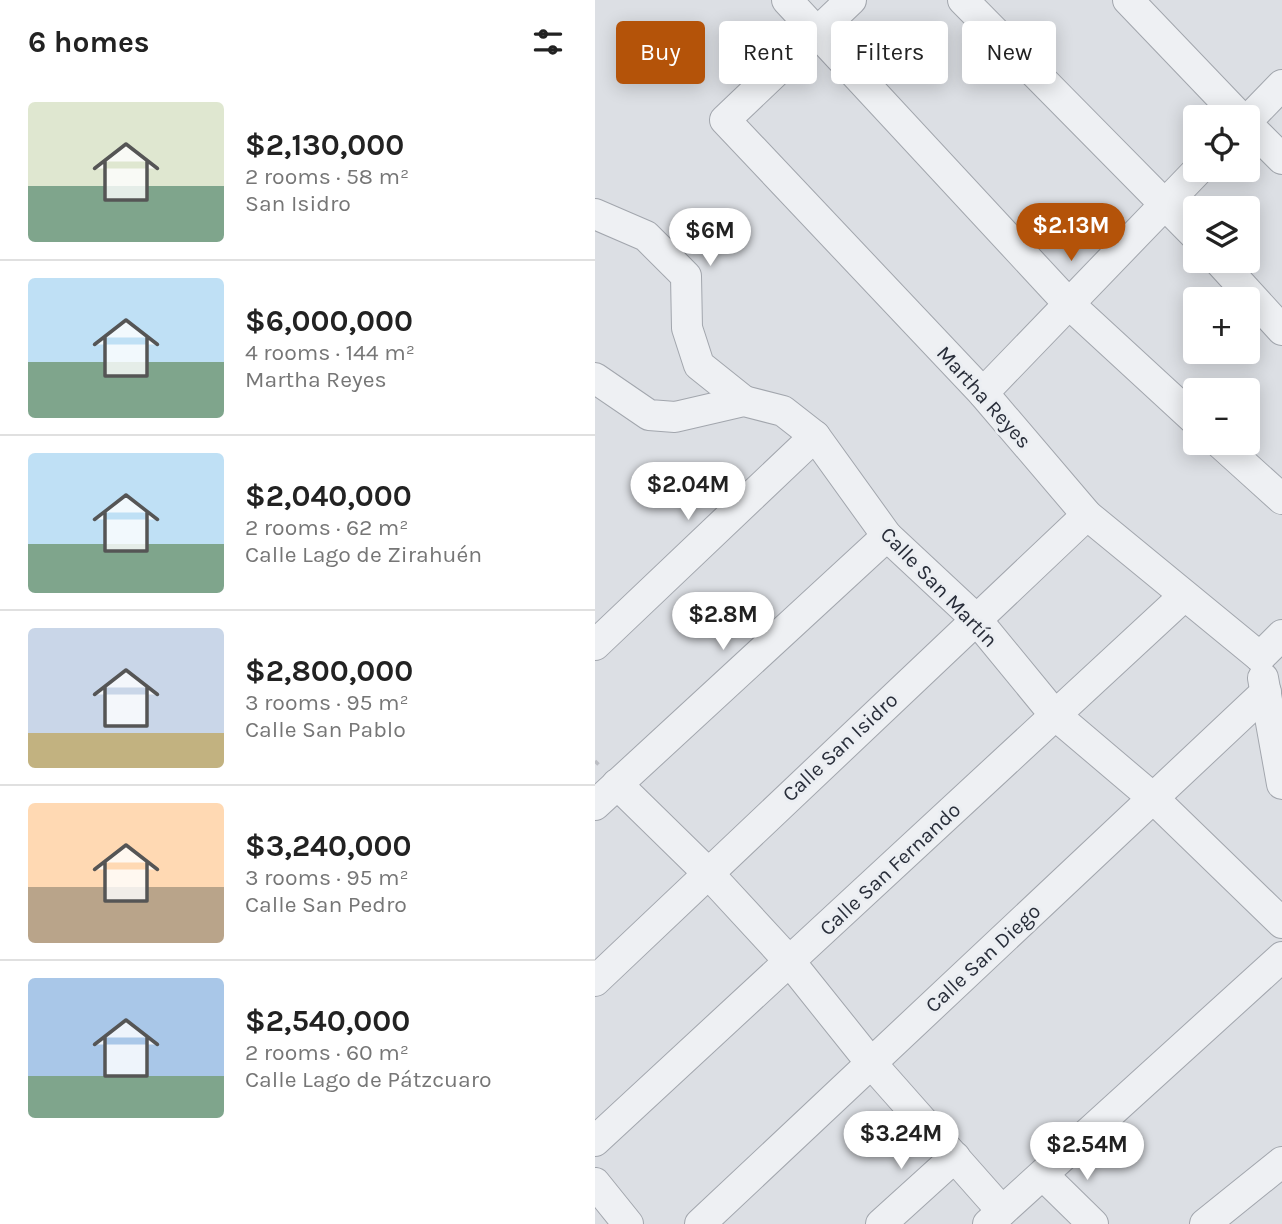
<!DOCTYPE html>
<meta charset="utf-8">
<style>
body{margin:0;font-family:Karla,sans-serif;background:#f2f2f2;color:#222;height:100vh;display:flex;flex-direction:column;font-size:26px;white-space:nowrap}
*{box-sizing:border-box;margin:0}
p{font-size:23px;color:#767676}
.icon{flex:none;width:38px;height:38px;fill:none;stroke:currentColor;stroke-width:2;stroke-linecap:round;stroke-linejoin:round}
.map{position:relative;flex:1;overflow:hidden}
.drawer{display:flex;flex-direction:column;background:#fff;width:595px}
.drawer>*{flex:none}
.guide{position:absolute;left:21px;top:21px;width:560px;height:63px;display:flex;gap:14px}
.tools{position:absolute;left:588px;top:105px;display:grid;gap:14px}
.tools a{display:grid;place-items:center;width:77px;height:77px;border-radius:7px;background:#fff;box-shadow:0 4px 18px #0003;font-size:35px}
.price{position:absolute;translate:-50% -60px;padding:0 16px;border-radius:24px;background:#fff;color:#222;font-size:23px;line-height:46px;filter:drop-shadow(0 2px 4px #0008)}
.price::after{content:'';position:absolute;left:50%;top:42px;width:21px;height:16px;margin-left:-10px;background:inherit;clip-path:polygon(0 0,100% 0,50% 100%)}
.price.on{background:#b45309;color:#fff}
ul{padding:0;list-style:none}
li{display:flex;align-items:center;gap:21px;height:175px;padding:0 28px}
li+li{border-top:2px solid #e0e0e0}
li span{display:grid;place-items:center;flex:none;width:196px;height:140px;border-radius:7px;color:#555}
li>.icon{margin-inline-start:auto}
span .icon{width:84px;height:84px;fill:#fffc;stroke-width:1}
li b{font-size:30px}
h2{display:flex;justify-content:space-between;align-items:center;height:84px;padding:0 28px;font-size:30px}
.chip{padding:0 24px;border-radius:7px;background:#fff;box-shadow:0 4px 18px #0003;font-size:24px;line-height:63px}
.chip.on{background:#b45309;color:#fff}
main{display:flex;flex:1;min-height:0}
.map>svg:first-child{display:block}
</style>
<main>
<section class="drawer">
<h2>6 homes<svg class="icon" aria-label="filters" viewBox="0 0 24 24"><path d="M4 7h16M4 17h16"/><circle cx="9" cy="7" r="2"/><circle cx="15" cy="17" r="2"/></svg></h2>
<ul>
<li><span style="background:linear-gradient(#dfe7d0 60%,#7fa58c 0)"><svg class="icon" aria-label="home" viewBox="0 0 24 24"><path d="M3 11l9-7 9 7M6 9v11h12V9"/></svg></span><div><b>$2,130,000</b><p>2 rooms · 58 m²</p><p>San Isidro</p></div></li>
<li><span style="background:linear-gradient(#bfe0f5 60%,#7fa58c 0)"><svg class="icon" aria-label="home" viewBox="0 0 24 24"><path d="M3 11l9-7 9 7M6 9v11h12V9"/></svg></span><div><b>$6,000,000</b><p>4 rooms · 144 m²</p><p>Martha Reyes</p></div></li>
<li><span style="background:linear-gradient(#bfe0f5 65%,#7fa58c 0)"><svg class="icon" aria-label="home" viewBox="0 0 24 24"><path d="M3 11l9-7 9 7M6 9v11h12V9"/></svg></span><div><b>$2,040,000</b><p>2 rooms · 62 m²</p><p>Calle Lago de Zirahuén</p></div></li>
<li><span style="background:linear-gradient(#c9d6e8 75%,#c2b280 0)"><svg class="icon" aria-label="home" viewBox="0 0 24 24"><path d="M3 11l9-7 9 7M6 9v11h12V9"/></svg></span><div><b>$2,800,000</b><p>3 rooms · 95 m²</p><p>Calle San Pablo</p></div></li>
<li><span style="background:linear-gradient(#ffd9b3 60%,#b9a48a 0)"><svg class="icon" aria-label="home" viewBox="0 0 24 24"><path d="M3 11l9-7 9 7M6 9v11h12V9"/></svg></span><div><b>$3,240,000</b><p>3 rooms · 95 m²</p><p>Calle San Pedro</p></div></li>
<li><span style="background:linear-gradient(#a9c7e8 70%,#7fa58c 0)"><svg class="icon" aria-label="home" viewBox="0 0 24 24"><path d="M3 11l9-7 9 7M6 9v11h12V9"/></svg></span><div><b>$2,540,000</b><p>2 rooms · 60 m²</p><p>Calle Lago de Pátzcuaro</p></div></li>
</ul>
</section>
<div class="map">
<svg width="687" height="1224" viewBox="0 0 687 1224">
<rect width="100%" height="100%" fill="#dcdfe4"/>
<g fill="none" stroke-linecap="round" stroke-linejoin="round">
<!-- minor casing -->
<g stroke="#a2a6ad" stroke-width="32">
<g id="minor">
<path d="M192 0 473 303 600 420"/>
<path d="M256 0 130 120 388 393 492 515 665 657"/>
<path d="M368 0 600 235"/>
<path d="M533 0 645 117"/>
<path d="M653 120 687 85"/>
<path d="M653 125 687 159"/>
<path d="M0 214 51 236 91 276 92 328 104 365 149 401"/>
<path d="M624 261 687 330"/>
<path d="M0 378 54 415 80 417 149 401 188 411 220 436 292 536 381 619 459 714 558 798 687 923"/>
<path d="M388 393 603 170"/>
<path d="M625 443 687 499"/>
<path d="M0 645 220 436"/>
<path d="M665 657 687 635"/>
<path d="M668 678 687 784"/>
<path d="M22 784 113 873 196 963 276 1063 407 1211"/>
<path d="M0 805 292 536"/>
<path d="M0 981 492 515"/>
<path d="M0 1141 589 596"/>
<path d="M449 1176 498 1224"/>
<path d="M0 1183 33 1224"/>
<path d="M105 1224 671 692"/>
<path d="M286 1224 360 1157"/>
<path d="M393 1224 687 957"/>
<path d="M610 1224 687 1162"/>
</g>
</g>
<!-- path -->
<path stroke="#bbbdc3" stroke-width="3.5" stroke-dasharray="5 5" stroke-linecap="butt" d="M0 761 6 767"/>
<!-- minor -->
<use href="#minor" stroke="#eef0f3" stroke-width="30"/>
</g>
<g text-anchor="middle" dominant-baseline="central" stroke-width="6" stroke-linejoin="round" paint-order="stroke">
<!-- street labels -->
<g font-size="21" fill="#282d39" stroke="#ebeef2">
<text transform="translate(389 397) rotate(48)">Martha Reyes</text>
<text transform="translate(344 587) rotate(46)">Calle San Martín</text>
<text transform="translate(245 747) rotate(-43)">Calle San Isidro</text>
<text transform="translate(295 869) rotate(-43)">Calle San Fernando</text>
<text transform="translate(388 958) rotate(-43)">Calle San Diego</text>
</g>
</g>
</svg>
<div class="tools">
<a><svg class="icon" aria-label="locate" viewBox="0 0 24 24"><circle cx="12" cy="12" r="6"/><path d="M12 2v4M12 18v4M2 12h4M18 12h4"/></svg></a>
<a><svg class="icon" aria-label="layers" viewBox="0 0 24 24"><path d="M12 4l9 5-9 5-9-5zM3 14l9 5 9-5"/></svg></a>
<a>+</a>
<a>−</a>
</div>
<b class="price on" style="left:476px;top:263px">$2.13M</b>
<b class="price" style="left:115px;top:268px">$6M</b>
<b class="price" style="left:93px;top:522px">$2.04M</b>
<b class="price" style="left:128px;top:652px">$2.8M</b>
<b class="price" style="left:306px;top:1171px">$3.24M</b>
<b class="price" style="left:492px;top:1182px">$2.54M</b>
<div class="guide">
<a class="chip on">Buy</a>
<a class="chip">Rent</a>
<a class="chip">Filters</a>
<a class="chip">New</a>
</div>
</div>
</main>
